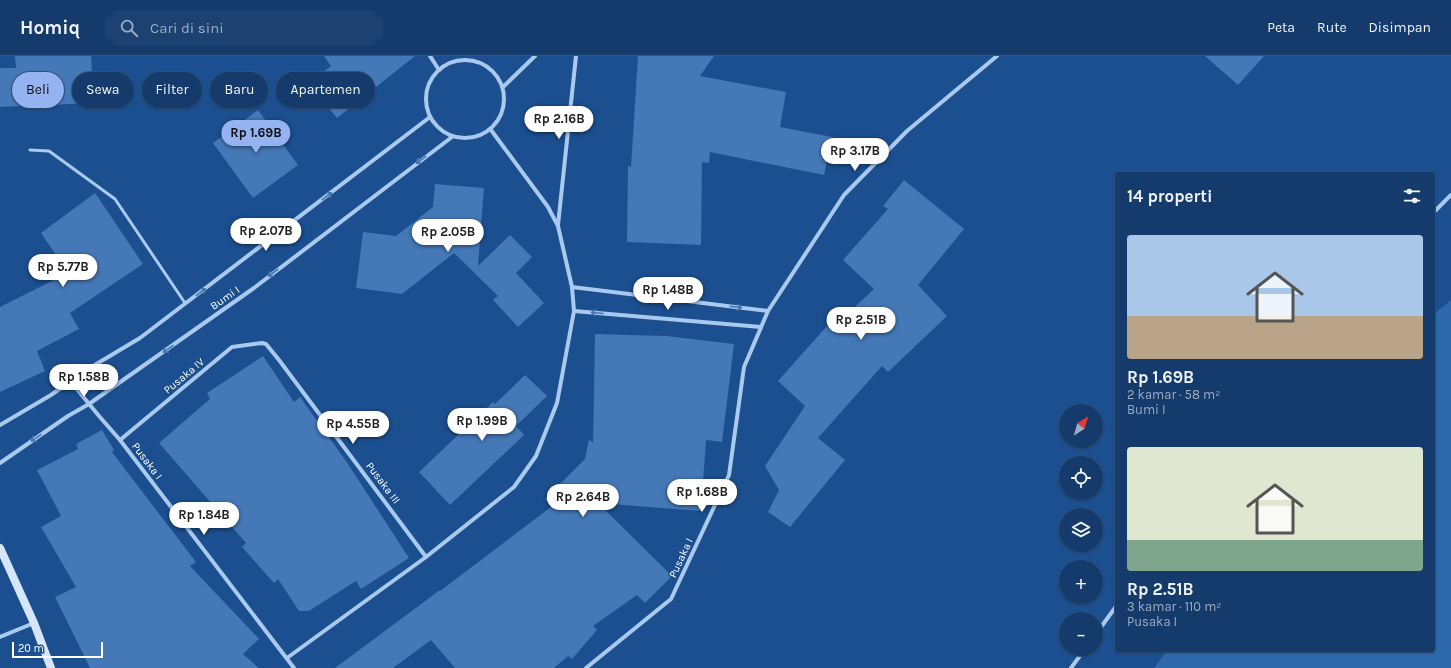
<!DOCTYPE html>
<html lang="id">
<meta charset="utf-8">
<style>
body{margin:0;font-family:Karla,sans-serif;background:#1d4271;color:#f1f3f6;height:100vh;display:flex;flex-direction:column;font-size:15px;white-space:nowrap}
*{box-sizing:border-box;margin:0}
p{font-size:13px;color:#9dadc1}
.icon{flex:none;width:22px;height:22px;fill:none;stroke:currentColor;stroke-width:2;stroke-linecap:round;stroke-linejoin:round}
.map{position:relative;flex:1;overflow:hidden}
.details{position:absolute;left:1115px;top:116px;width:320px;height:480px;display:flex;flex-direction:column;background:#143b6b;border-radius:4px;box-shadow:0 1px 3px #0004,0 0 0 1px #33557e}
.details>*{flex:none}
.top-card{position:absolute;left:12px;top:16px;width:380px;height:36px;display:flex;gap:8px}
.needle{width:26px;rotate:37deg}
.buttons{position:absolute;left:1059px;top:348px;display:grid;gap:8px}
.buttons a{display:grid;place-items:center;width:44px;height:44px;border-radius:50%;background:#143b6b;box-shadow:0 1px 3px #0004,0 0 0 1px #33557e;font-size:20px}
.scale{position:absolute;left:12px;bottom:10px;width:91px;box-sizing:border-box;padding-left:4px;border:2px solid #fff;border-top:0;font-size:11px;line-height:14px;white-space:nowrap;color:#fff;-webkit-text-stroke:3px #1b4f8f;paint-order:stroke}
.price{position:absolute;translate:-50% -34px;padding:0 9px;border-radius:14px;background:#fff;color:#222;font-size:13px;line-height:26px;filter:drop-shadow(0 1px 2px #0008)}
.price::after{content:'';position:absolute;left:50%;top:24px;width:12px;height:9px;margin-left:-6px;background:inherit;clip-path:polygon(0 0,100% 0,50% 100%)}
.price.current{background:#95b2f1;color:#111}
ul{padding:0;list-style:none}
li{display:grid;align-content:center;gap:8px;height:212px;padding:0 12px}
li span{display:grid;place-items:center;height:124px;border-radius:4px;color:#555}
li>.icon{margin-inline-start:auto}
span .icon{width:72px;height:72px;fill:#fffc;stroke-width:1}
li b{font-size:17px}
h2{display:flex;justify-content:space-between;align-items:center;height:48px;padding:0 12px;font-size:17px}
.pill{padding:0 14px;border-radius:18px;background:#143b6b;box-shadow:0 1px 3px #0004,0 0 0 1px #33557e;font-size:14px;line-height:36px}
.pill.current{background:#95b2f1;color:#111}
header{display:flex;align-items:center;gap:24px;box-sizing:border-box;height:56px;padding:0 20px;background:#143b6b;border-bottom:1px solid #33557e}
header strong{font-size:19px}
nav{display:flex;gap:22px;margin-inline-start:auto;font-size:14px}
.search{width:280px;height:36px;background:#1d4271;display:flex;align-items:center;gap:10px;box-sizing:border-box;padding:0 14px;border-radius:22px;color:#9dadc1;font-size:15px}
.map>svg:first-child{display:block}
</style>
<header>
<strong>Homiq</strong>
<div class="search"><svg class="icon" aria-label="search" viewBox="0 0 24 24"><circle cx="10" cy="10" r="6"/><path d="M15 15l6 6"/></svg>Cari di sini</div>
<nav><a>Peta</a><a>Rute</a><a>Disimpan</a></nav>
</header>
<div class="map">
<svg width="1451" height="612" viewBox="0 0 1451 612">
<rect width="100%" height="100%" fill="#1b4f8f"/>
<!-- green -->
<path fill="#2e69ad" d="M1451 244V612H1154L1167 594H1433V259Z"/>
<!-- building -->
<g fill="#4478b7">
<path d="M15 0H91L94 47 0 51V12H16Z"/>
<path d="M324 0H415L337 62 309 27 331 10Z"/>
<path d="M638 0H714L700 20 786 36 780 71 832 81 824 119 710 96 709 107 702 106 701 189 627 186 628 110 631 111Z"/>
<path d="M1205 0H1264L1238 29Z"/>
<path d="M258 54 298 109 253 142 213 87Z"/>
<path d="M904 124 964 173 918 229 947 260 888 316 882 310 818 382 845 404 790 471 768 456 779 434 765 410 805 350 778 325 827 270 831 273 874 233 843 204 888 153 883 150Z"/>
<path d="M435 128 484 132 478 210 510 179 532 201 516 217 544 247 518 271 493 244 498 240 454 197 402 238 356 232 363 176 396 180 433 151Z"/>
<path d="M95 137 143 208 70 257 79 273 37 295 45 315 0 336V251L60 221 54 211 61 206 41 177Z"/>
<path d="M595 278 666 280 734 288 722 386 706 384 701 455 598 447 672 520 645 547 637 539 593 570 597 574 572 603 568 600 554 612H455L431 584 393 612H335L440 534V535L551 451 545 443 585 403 589 383 593 387Z"/>
<path d="M263 300 294 346 300 341 346 405 409 502 361 533 356 525 309 555H299L278 523 274 527 242 491 246 487 159 387 210 343 207 337Z"/>
<path d="M525 319 547 340 516 370 524 379 450 449 419 416 493 346 495 348Z"/>
<path d="M102 374 114 394 112 396 196 506 190 510 259 583 243 598 259 612H90L55 541 76 531 41 471 61 460 37 414 78 393 76 388Z"/>
</g>
<g fill="none" stroke-linecap="round" stroke-linejoin="round">
<!-- lane -->
<path stroke="#a9c9ee" stroke-width="3" d="M30 94 49 95 115 143 185 247"/>
<!-- street -->
<g stroke="#a9c9ee" stroke-width="4">
<path d="M430 0 439 14"/>
<circle cx="465" cy="43" r="39"/>
<path d="M503 31 535 0"/>
<path d="M1433 157 1451 139"/>
<path d="M558 169 576 0"/>
<path d="M572 231 768 255"/>
<path d="M574 255 761 271"/>
<path d="M71 326 99 360 120 384 294 612"/>
<path d="M0 369 51 339 88 313 140 282 430 61"/>
<path d="M120 384 232 291 262 287 266 288 279 304 426 501"/>
<path d="M0 407 68 360 89 348 254 232 452 81"/>
<path d="M1096 578 1117 549"/>
<path d="M0 581 34 567"/>
<path d="M287 602 426 501 514 431 536 400 557 347 574 255 572 231 558 170 548 151 491 74"/>
<path d="M586 612 671 543 729 419 744 311 768 255 844 139 907 75 997 0"/>
<path d="M1071 612 1085 593"/>
</g>
<!-- secondary -->
<path stroke="#d6e6fa" stroke-width="8" d="M0 492 34 567 51 612"/>
</g>
<!-- one-way arrows -->
<defs><path id="oneway-shaft" d="M-6 0H5M1.5-3L5.5 0L1.5 3" fill="none" stroke-width="1.6" stroke-linecap="round" stroke-linejoin="round"/></defs>
<g stroke="#4674ac">
<use href="#oneway-shaft" transform="translate(421 104) rotate(143)"/>
<use href="#oneway-shaft" transform="translate(327 140) rotate(-37)"/>
<use href="#oneway-shaft" transform="translate(273 217) rotate(143)"/>
<use href="#oneway-shaft" transform="translate(201 236) rotate(-37)"/>
<use href="#oneway-shaft" transform="translate(736 251) rotate(7)"/>
<use href="#oneway-shaft" transform="translate(597 257) rotate(-175)"/>
<use href="#oneway-shaft" transform="translate(168 293) rotate(145)"/>
<use href="#oneway-shaft" transform="translate(36 382) rotate(146)"/>
</g>
<g text-anchor="middle" dominant-baseline="central" stroke-width="3" stroke-linejoin="round" paint-order="stroke">
<!-- street labels -->
<g font-size="11" fill="#fff" stroke="#1b4f8f">
<text transform="translate(225 242) rotate(-35)">Bumi I</text>
<text transform="translate(184 320) rotate(-40)">Pusaka IV</text>
<text transform="translate(147 405) rotate(53)">Pusaka I</text>
<text transform="translate(383 427) rotate(53)">Pusaka III</text>
<text transform="translate(681 502) rotate(-65)">Pusaka I</text>
</g>
</g>
</svg>
<div class="buttons">
<a><svg class="needle" viewBox="-14 -14 28 28"><path d="M0-13l5 13h-10z" fill="#e53935"/><path d="M0 13l5-13h-10z" fill="#9dadc1"/></svg></a>
<a><svg class="icon" aria-label="locate" viewBox="0 0 24 24"><circle cx="12" cy="12" r="6"/><path d="M12 2v4M12 18v4M2 12h4M18 12h4"/></svg></a>
<a><svg class="icon" aria-label="layers" viewBox="0 0 24 24"><path d="M12 4l9 5-9 5-9-5zM3 14l9 5 9-5"/></svg></a>
<a>+</a>
<a>−</a>
</div>
<div class="scale">20 m</div>
<b class="price" style="left:559px;top:84px">Rp 2.16B</b>
<b class="price current" style="left:256px;top:98px">Rp 1.69B</b>
<b class="price" style="left:855px;top:116px">Rp 3.17B</b>
<b class="price" style="left:266px;top:196px">Rp 2.07B</b>
<b class="price" style="left:448px;top:197px">Rp 2.05B</b>
<b class="price" style="left:63px;top:232px">Rp 5.77B</b>
<b class="price" style="left:668px;top:255px">Rp 1.48B</b>
<b class="price" style="left:861px;top:285px">Rp 2.51B</b>
<b class="price" style="left:84px;top:342px">Rp 1.58B</b>
<b class="price" style="left:482px;top:386px">Rp 1.99B</b>
<b class="price" style="left:353px;top:389px">Rp 4.55B</b>
<b class="price" style="left:702px;top:457px">Rp 1.68B</b>
<b class="price" style="left:583px;top:462px">Rp 2.64B</b>
<b class="price" style="left:204px;top:480px">Rp 1.84B</b>
<div class="top-card">
<a class="pill current">Beli</a>
<a class="pill">Sewa</a>
<a class="pill">Filter</a>
<a class="pill">Baru</a>
<a class="pill">Apartemen</a>
</div>
<section class="details">
<h2>14 properti<svg class="icon" aria-label="filters" viewBox="0 0 24 24"><path d="M4 7h16M4 17h16"/><circle cx="9" cy="7" r="2"/><circle cx="15" cy="17" r="2"/></svg></h2>
<ul>
<li><span style="background:linear-gradient(#a9c7e8 65%,#b9a48a 0)"><svg class="icon" aria-label="home" viewBox="0 0 24 24"><path d="M3 11l9-7 9 7M6 9v11h12V9"/></svg></span><div><b>Rp 1.69B</b><p>2 kamar · 58 m²</p><p>Bumi I</p></div></li>
<li><span style="background:linear-gradient(#dfe7d0 75%,#7fa58c 0)"><svg class="icon" aria-label="home" viewBox="0 0 24 24"><path d="M3 11l9-7 9 7M6 9v11h12V9"/></svg></span><div><b>Rp 2.51B</b><p>3 kamar · 110 m²</p><p>Pusaka I</p></div></li>
</ul>
</section>
</div>
